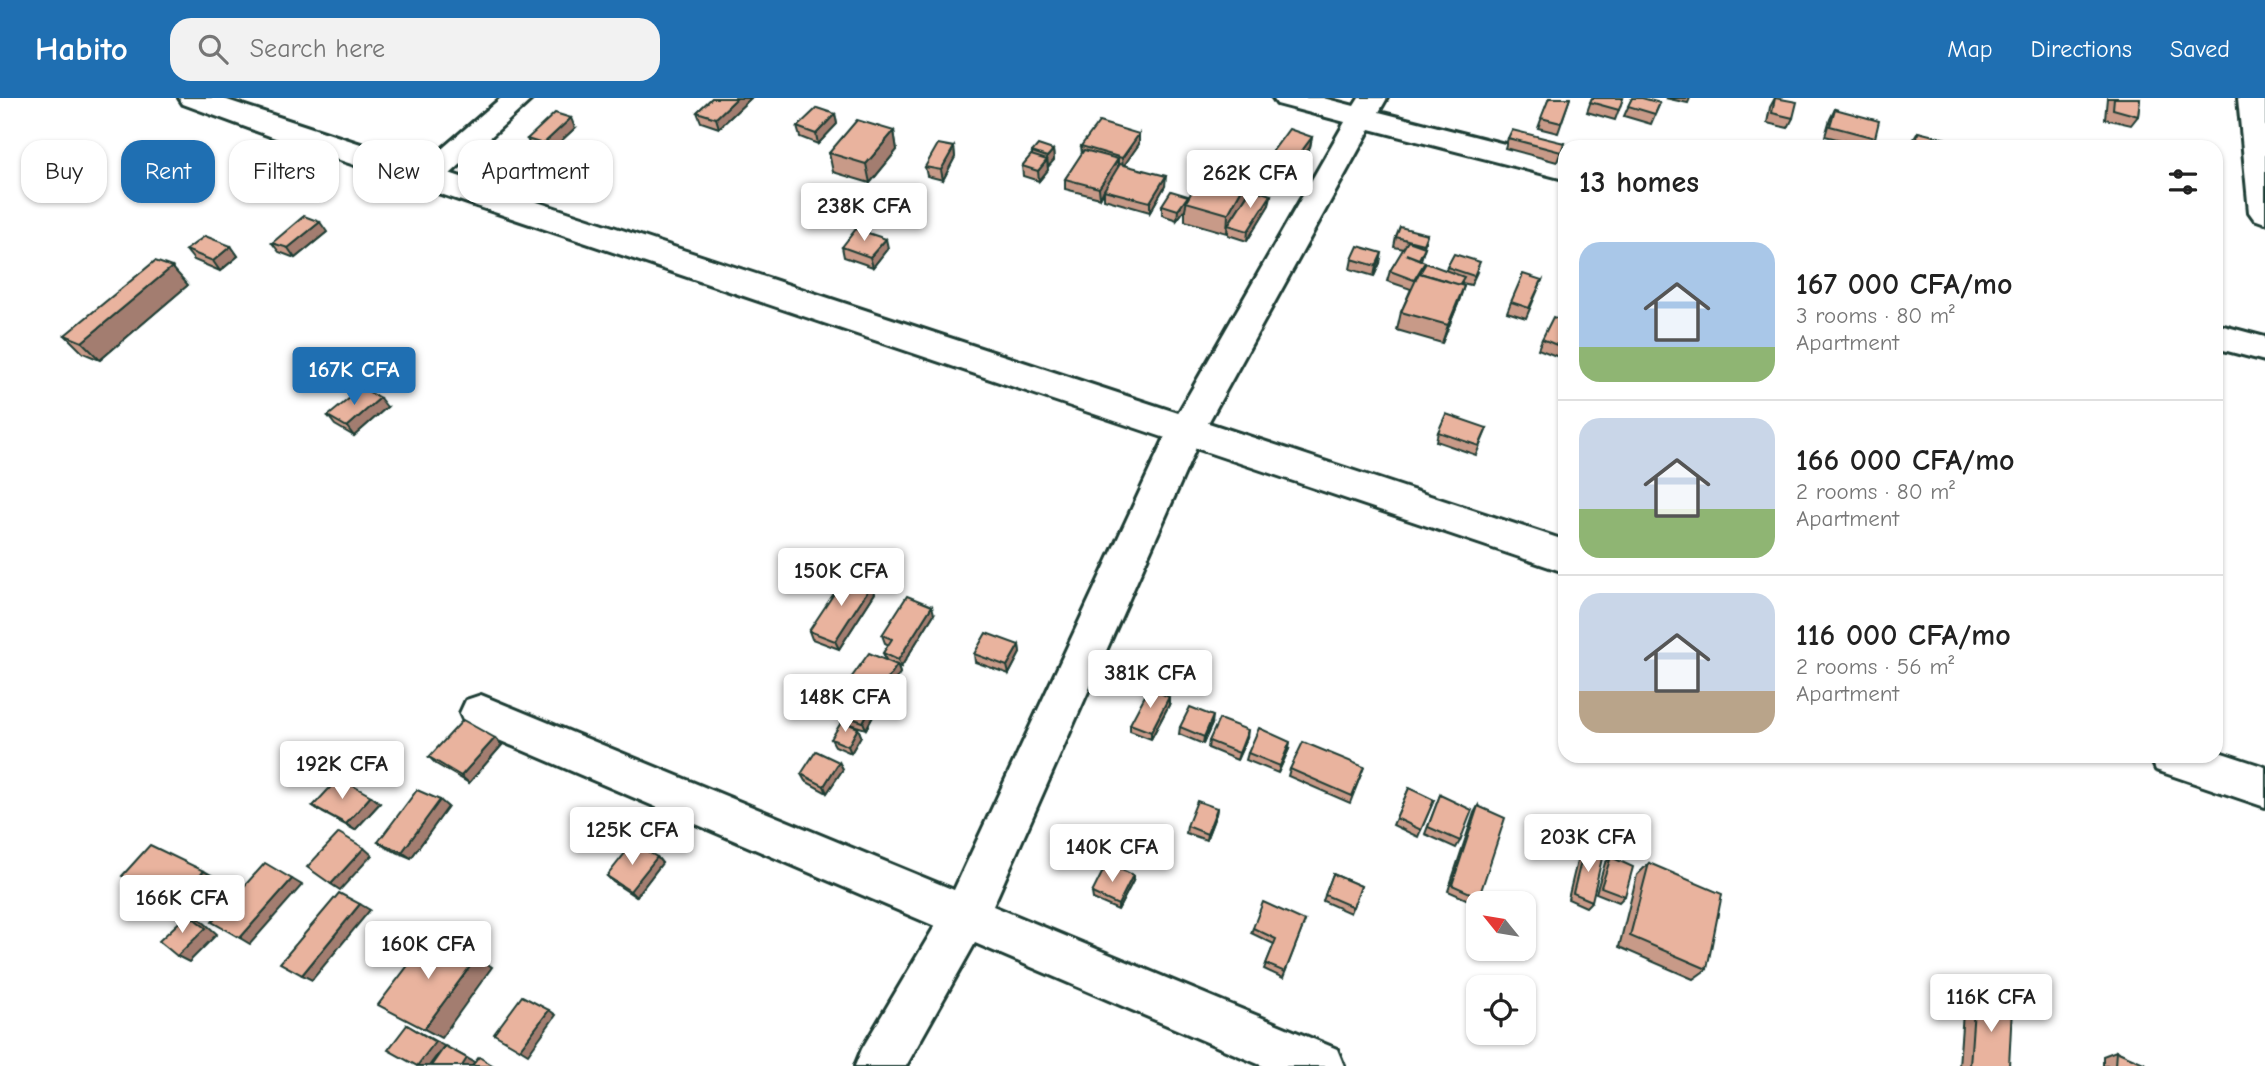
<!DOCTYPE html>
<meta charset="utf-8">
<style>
body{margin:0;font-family:"Comic Neue",sans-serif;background:#f2f2f2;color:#222;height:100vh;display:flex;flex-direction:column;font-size:26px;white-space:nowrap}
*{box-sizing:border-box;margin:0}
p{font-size:23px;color:#767676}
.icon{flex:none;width:38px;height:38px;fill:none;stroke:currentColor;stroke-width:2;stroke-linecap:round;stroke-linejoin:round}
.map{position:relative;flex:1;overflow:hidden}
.drawer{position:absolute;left:1558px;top:42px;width:665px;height:623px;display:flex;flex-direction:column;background:#fff;border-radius:21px;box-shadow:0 2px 5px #0004}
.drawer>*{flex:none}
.banner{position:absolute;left:21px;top:42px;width:665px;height:63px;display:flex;gap:14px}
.needle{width:46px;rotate:300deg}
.controls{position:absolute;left:1466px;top:793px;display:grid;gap:14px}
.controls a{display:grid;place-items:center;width:70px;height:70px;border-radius:14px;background:#fff;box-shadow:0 2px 5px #0004;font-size:35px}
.price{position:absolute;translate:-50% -60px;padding:0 16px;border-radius:7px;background:#fff;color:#222;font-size:23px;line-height:46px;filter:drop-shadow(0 2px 4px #0008)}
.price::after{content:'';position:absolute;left:50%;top:42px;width:21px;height:16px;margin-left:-10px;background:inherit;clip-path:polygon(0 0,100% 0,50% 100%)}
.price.selected{background:#1f6fb2;color:#fff}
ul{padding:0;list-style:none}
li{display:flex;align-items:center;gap:21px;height:175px;padding:0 21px}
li+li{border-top:2px solid #e0e0e0}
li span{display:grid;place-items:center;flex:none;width:196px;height:140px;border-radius:21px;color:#555}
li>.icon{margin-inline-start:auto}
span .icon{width:84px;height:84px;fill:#fffc;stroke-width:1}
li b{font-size:30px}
h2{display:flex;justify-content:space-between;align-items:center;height:84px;padding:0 21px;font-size:30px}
.pill{padding:0 24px;border-radius:21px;background:#fff;box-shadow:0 2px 5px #0004;font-size:24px;line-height:63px}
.pill.selected{background:#1f6fb2;color:#fff}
header{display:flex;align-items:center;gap:42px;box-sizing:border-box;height:98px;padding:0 35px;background:#1f6fb2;color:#fff}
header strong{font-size:33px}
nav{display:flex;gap:38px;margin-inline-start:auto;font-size:24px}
.search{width:490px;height:63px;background:#f2f2f2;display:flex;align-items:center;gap:18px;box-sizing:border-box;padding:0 24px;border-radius:21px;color:#767676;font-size:26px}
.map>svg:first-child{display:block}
</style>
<header>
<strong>Habito</strong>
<div class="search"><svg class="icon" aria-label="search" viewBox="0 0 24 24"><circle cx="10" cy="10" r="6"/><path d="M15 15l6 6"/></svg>Search here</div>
<nav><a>Map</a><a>Directions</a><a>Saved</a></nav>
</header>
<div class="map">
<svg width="2265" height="968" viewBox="0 0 2265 968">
<rect width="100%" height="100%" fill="#fff"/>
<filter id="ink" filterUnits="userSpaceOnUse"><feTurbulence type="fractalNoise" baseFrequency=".0143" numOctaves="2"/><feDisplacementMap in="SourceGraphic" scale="14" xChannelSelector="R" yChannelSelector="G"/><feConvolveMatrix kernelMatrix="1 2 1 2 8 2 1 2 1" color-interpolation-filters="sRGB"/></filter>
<g filter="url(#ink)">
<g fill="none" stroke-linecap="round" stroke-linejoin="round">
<!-- minor casing -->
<g stroke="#1f3d34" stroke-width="6">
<g id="minor">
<path d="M501 0H533L437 88 426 91 415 88 411 81 415 74Z"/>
<path d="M1273 0H1323L1354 8 1359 0H1387L1379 14 1564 61V81L1370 31 1203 334 993 808 1337 951 1344 968H1263L975 845 906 968H855L862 951 935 828 466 628 460 615 466 602 481 597 954 792 1168 333 1345 24 1277 6Z"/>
<path d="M2238 0H2265V125L2254 121 2249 114Z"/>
<path d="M2216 226 2265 239V263L2216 250Z"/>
</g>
</g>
<!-- tertiary casing -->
<g stroke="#1f3d34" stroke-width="6">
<g id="tertiary">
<path d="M179 0H221L1564 442V474L289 45 183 6Z"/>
<path d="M2216 653 2265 669V709L2156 672 2150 658H2216Z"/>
</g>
</g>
<!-- minor -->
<use href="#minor" fill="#fff" fill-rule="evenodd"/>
<!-- tertiary -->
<use href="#tertiary" fill="#fff" fill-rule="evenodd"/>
</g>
<!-- wall -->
<g fill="#c89a88" stroke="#1f3d34" stroke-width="2">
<path d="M712 0H751L719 30 701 24 697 14Z"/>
<path d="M1549 0H1570L1558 35 1538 30Z"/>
<path d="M1592 0H1623L1615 22 1587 14Z"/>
<path d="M1632 0 1660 5 1651 26 1624 18Z"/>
<path d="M1665 0H1690L1688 5Z"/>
<path d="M1775 0 1793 20 1788 30 1767 25 1770 9Z"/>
<path d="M2107 0H2140L2138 18 2131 27 2105 21Z"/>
<path d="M1835 11 1875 40 1869 49 1825 38 1830 21Z"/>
<path d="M835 16 837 26 818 46 800 39 797 29Z"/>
<path d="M575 30 547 56 532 51 527 41Z"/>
<path d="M894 33 897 52 870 85 833 74 829 55Z"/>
<path d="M1918 34 1959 49H1911L1912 44Z"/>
<path d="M1139 36V46L1124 67 1165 88 1150 114 1104 101V93L1100 100 1065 91V81L1082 56 1081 48Z"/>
<path d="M1312 39 1310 49 1293 71 1270 64 1272 54Z"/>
<path d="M1508 40 1564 45 1557 64 1505 50Z"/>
<path d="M954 49 955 59 943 82 927 78 925 69Z"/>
<path d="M1053 52 1054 62 1047 69 1048 72 1039 83 1023 78 1022 68 1032 57V54Z"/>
<path d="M1247 97H1271L1269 107 1247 143 1228 137V133L1227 135 1185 123V111L1177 122 1162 117V107L1187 101Z"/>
<path d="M327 134 295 160 279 154 272 145Z"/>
<path d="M1427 136 1424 149H1425L1421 162 1423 170 1446 172 1447 169 1477 174 1471 187 1462 185 1461 187 1464 188 1458 206 1442 245 1397 232 1401 214 1411 191 1387 183 1390 173 1404 151 1394 149 1396 139Z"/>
<path d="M231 148 238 158 220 173 194 162 186 152Z"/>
<path d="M842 149 888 150 873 169 844 159Z"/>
<path d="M1352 161 1380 165 1374 178 1350 171Z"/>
<path d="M1542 182 1526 220 1507 214 1511 204Z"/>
<path d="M188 187 100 262 83 255 65 237Z"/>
<path d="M1564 223V261L1538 251 1542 241Z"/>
<path d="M387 309 354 338 335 327 328 318Z"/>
<path d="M1487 330 1476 357 1436 343 1438 334Z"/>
<path d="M875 495 839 551 812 541 809 533Z"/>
<path d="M934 516 901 569 898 568 900 575 882 600 879 599 881 604 866 631 846 625 842 617 861 590 854 587 851 580 886 562 883 555 889 547 885 545 882 537Z"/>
<path d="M1019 547 1020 555 1009 576 975 564 974 556Z"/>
<path d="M1169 607 1151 641 1130 633V626Z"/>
<path d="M1212 626 1203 646 1179 636 1180 629Z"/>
<path d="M858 630 861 638 851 655 835 648 831 641Z"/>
<path d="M1247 640 1237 662 1208 650 1209 643Z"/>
<path d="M502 647 469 685 436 666 429 659Z"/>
<path d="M1289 651 1278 675 1246 662 1248 655Z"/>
<path d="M839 664 843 671 827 695 805 683 801 676Z"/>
<path d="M1364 669 1350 705 1288 678 1290 671Z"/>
<path d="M1409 690 1434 702 1418 739 1393 727Z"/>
<path d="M1440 697 1460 743 1456 750 1425 736Z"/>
<path d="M371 698 380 705 355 732 323 715 313 708Z"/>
<path d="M1478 708 1479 799 1475 805 1448 793 1474 715Z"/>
<path d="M448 709 411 760 387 750 378 744Z"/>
<path d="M1217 710 1216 716 1206 742 1186 735 1187 728Z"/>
<path d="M1585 748 1592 803 1586 809 1568 801 1579 755Z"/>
<path d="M657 759 662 765 636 799 613 784 607 778Z"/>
<path d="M1611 759 1625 798 1619 804 1596 795 1605 765Z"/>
<path d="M1649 765 1707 871 1693 881 1619 849 1637 777Z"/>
<path d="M1333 776 1361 788 1350 815 1323 803Z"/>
<path d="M1133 783 1118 812 1093 801 1092 795Z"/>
<path d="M1305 823 1283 880 1264 871 1274 846 1251 835 1253 830Z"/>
<path d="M1975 896 2009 968H1959L1964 901Z"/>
<path d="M2116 953 2146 968H2103V958Z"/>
</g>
<!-- shaded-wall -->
<g fill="#a37d6f" stroke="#1f3d34" stroke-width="2">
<path d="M737 0H751L719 30 716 20Z"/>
<path d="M835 16 837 26 818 46 816 36Z"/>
<path d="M571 20 575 30 547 56 543 46Z"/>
<path d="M894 33 897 52 870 85 866 66Z"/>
<path d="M1139 36V46L1123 69 1122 60Z"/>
<path d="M1312 39 1310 49 1293 71 1295 62Z"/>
<path d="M954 49 955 59 943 82 941 72Z"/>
<path d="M1053 52 1054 62 1048 69 1047 59Z"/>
<path d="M1118 61V71L1104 92 1100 100 1099 90Z"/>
<path d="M1047 62 1048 72 1039 83 1038 73Z"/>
<path d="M1166 78 1165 88 1150 114V104Z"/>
<path d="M1249 78 1247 97 1228 127 1227 135 1228 116Z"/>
<path d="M1271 97 1269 107 1247 143 1248 133Z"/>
<path d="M1188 98 1185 111 1177 122 1178 112Z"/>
<path d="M320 124 327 134 295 160 288 150Z"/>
<path d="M886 141 888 150 873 169 870 159Z"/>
<path d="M231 148 238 158 220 173 213 163Z"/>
<path d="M1382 155 1380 165 1374 178 1376 168Z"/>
<path d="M172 169 188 187 100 262 82 244Z"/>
<path d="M1464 188 1458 206 1442 245 1448 227Z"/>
<path d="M380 300 387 309 354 338 347 329Z"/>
<path d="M872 486 875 495 839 551 835 543Z"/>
<path d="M932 508 934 516 901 569 898 562Z"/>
<path d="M1019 547 1020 555 1009 576 1007 568Z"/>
<path d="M897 567 900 575 882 600 880 593Z"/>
<path d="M878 596 881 604 866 631 863 624Z"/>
<path d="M1169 599V607L1151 641V634Z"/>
<path d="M1213 618 1212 626 1203 646 1204 639Z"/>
<path d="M858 630 861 638 851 655 848 648Z"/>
<path d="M1248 632 1247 640 1237 662 1239 655Z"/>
<path d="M495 640 502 647 469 685 461 678Z"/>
<path d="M1290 644 1289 651 1278 675 1280 668Z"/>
<path d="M839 664 843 671 827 695 824 688Z"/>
<path d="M371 698 380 705 355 732 346 726Z"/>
<path d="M440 702 448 709 411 760 402 754Z"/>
<path d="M1217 710 1216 716 1206 742 1207 736Z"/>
<path d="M364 750 372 757 340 792 331 786Z"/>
<path d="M657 759 662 765 636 799 630 793Z"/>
<path d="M204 773 215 779 188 810 177 804Z"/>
<path d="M1133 777V783L1118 812V807Z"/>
<path d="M292 781 302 787 250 846 240 840Z"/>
<path d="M360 806 370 812 312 882 302 877Z"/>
<path d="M188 816 200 821 217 836 189 864 177 858Z"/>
<path d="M477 859 492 869 441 940 424 931Z"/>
<path d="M549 912 556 917 528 956 520 951Z"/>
<path d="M407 927 444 948 429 968H417Z"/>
<path d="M454 953 476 965 474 968H462Z"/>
</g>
<!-- building -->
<g fill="#e9b39e" stroke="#1f3d34" stroke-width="2">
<path d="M712 0H737L716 20 697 14Z"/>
<path d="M1549 0H1570L1561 25 1541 20Z"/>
<path d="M1592 0H1623L1619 12 1590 4Z"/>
<path d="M1632 0H1642L1660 5 1655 16 1628 8Z"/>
<path d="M1775 0 1797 4 1793 20 1772 15Z"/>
<path d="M2114 0H2140L2138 18 2113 11Z"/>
<path d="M817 10 835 16 816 36 797 29Z"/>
<path d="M1835 11 1879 23 1875 40 1830 28Z"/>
<path d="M555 15 571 20 543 46 527 41Z"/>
<path d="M857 22 894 33 866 66 829 55Z"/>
<path d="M1099 24 1139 36 1122 60 1081 48Z"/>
<path d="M1289 31 1312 39 1295 62 1272 54Z"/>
<path d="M1512 32 1564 45 1561 54 1508 40Z"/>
<path d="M1918 34 1959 44V49H1916Z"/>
<path d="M938 46 954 49 941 72 925 69Z"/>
<path d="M1038 47 1053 52 1047 59 1032 54Z"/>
<path d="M1084 52 1118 61 1099 90 1065 81Z"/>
<path d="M1031 57 1047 62 1038 73 1022 68Z"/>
<path d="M1120 66 1166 78 1150 104 1104 92Z"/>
<path d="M1207 67 1249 78 1228 116 1186 104Z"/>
<path d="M1251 91 1271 97 1248 133 1228 127Z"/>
<path d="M1171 93 1188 98 1178 112 1162 107Z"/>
<path d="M304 118 320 124 288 150 272 145Z"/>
<path d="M1400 129 1427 136 1423 146 1396 139Z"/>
<path d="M856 131 886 141 870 159 842 149Z"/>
<path d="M205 138 231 148 213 163 186 152Z"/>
<path d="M1408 143 1425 149 1419 161 1406 156 1425 164 1414 182 1390 173Z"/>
<path d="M1358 148 1382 155 1376 168 1352 161Z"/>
<path d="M1454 156 1480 164 1474 178 1447 169Z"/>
<path d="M155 163 172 169 82 244 65 237Z"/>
<path d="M1426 165 1464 179 1459 187 1420 175Z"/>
<path d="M1419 175 1464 188 1448 227 1401 214Z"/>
<path d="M1523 176 1542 182 1529 210 1511 204Z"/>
<path d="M1553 219 1564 223V250L1542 241Z"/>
<path d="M362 290 380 300 347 329 328 318Z"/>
<path d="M1446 316 1487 330 1479 348 1438 334Z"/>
<path d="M2216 384 2219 385V412L2216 410Z"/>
<path d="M847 476 872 486 835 543 809 533Z"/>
<path d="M907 498 932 508 898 562 883 555 892 541 882 537Z"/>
<path d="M986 535 1019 547 1007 568 974 556Z"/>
<path d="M869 555 897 567 880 593 851 580Z"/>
<path d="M858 589 878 596 863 624 842 617Z"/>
<path d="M1149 590 1169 599 1151 634 1130 626Z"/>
<path d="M1190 609 1213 618 1204 639 1180 629Z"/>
<path d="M1219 621 1248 632 1239 655 1209 643Z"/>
<path d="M463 622 495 640 461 678 429 659Z"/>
<path d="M842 623 858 630 848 648 831 641Z"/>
<path d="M1259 630 1290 644 1280 668 1248 655Z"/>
<path d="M1303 644 1364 669 1352 698 1290 671Z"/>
<path d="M816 653 839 664 824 688 801 676Z"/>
<path d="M339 680 371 698 346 726 313 708Z"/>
<path d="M1409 690 1434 702 1421 732 1396 720Z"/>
<path d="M417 692 440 702 402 754 378 744Z"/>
<path d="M1440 697 1472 712 1460 743 1428 729Z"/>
<path d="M1197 703 1217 710 1207 736 1187 728Z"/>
<path d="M1478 708 1505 720 1479 799 1452 787Z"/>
<path d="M339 735 364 750 331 786 307 769Z"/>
<path d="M633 745 657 759 630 793 607 778Z"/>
<path d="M150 747 204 773 177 804 122 778Z"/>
<path d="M1585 748 1603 756 1592 803 1573 795Z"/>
<path d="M1611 759 1633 769 1625 798 1601 789Z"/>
<path d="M265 765 292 781 240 840 212 824Z"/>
<path d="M1107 765 1133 777 1118 807 1092 795Z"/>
<path d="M1649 765 1722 796 1707 871 1630 838Z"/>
<path d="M1333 776 1361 788 1353 809 1325 797Z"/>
<path d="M339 795 360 806 302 877 280 865Z"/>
<path d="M1263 804 1305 823 1285 874 1266 866 1276 841 1253 830Z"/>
<path d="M188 816 206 830 177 858 159 843Z"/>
<path d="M432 836 477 859 424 931 378 907Z"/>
<path d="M1975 896 2012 910 2009 968H1970Z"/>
<path d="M522 898 549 912 520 951 494 936Z"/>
<path d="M407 927 435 944 417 968 388 952Z"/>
<path d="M445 948 467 960 462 968H431Z"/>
<path d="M2116 953 2146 966V968H2115Z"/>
<path d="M479 959 494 968H472Z"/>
</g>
</g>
</svg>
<div class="controls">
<a><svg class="needle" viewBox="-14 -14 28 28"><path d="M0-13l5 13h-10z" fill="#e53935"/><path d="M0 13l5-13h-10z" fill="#767676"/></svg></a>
<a><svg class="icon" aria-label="locate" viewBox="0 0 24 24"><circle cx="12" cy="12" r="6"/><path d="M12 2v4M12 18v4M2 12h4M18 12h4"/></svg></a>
</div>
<b class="price" style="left:1250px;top:112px">262K CFA</b>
<b class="price" style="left:864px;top:145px">238K CFA</b>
<b class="price selected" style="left:354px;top:309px">167K CFA</b>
<b class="price" style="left:841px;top:510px">150K CFA</b>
<b class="price" style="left:1150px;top:612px">381K CFA</b>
<b class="price" style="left:845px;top:636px">148K CFA</b>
<b class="price" style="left:342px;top:703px">192K CFA</b>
<b class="price" style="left:632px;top:769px">125K CFA</b>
<b class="price" style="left:1588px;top:776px">203K CFA</b>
<b class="price" style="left:1112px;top:786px">140K CFA</b>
<b class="price" style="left:182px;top:837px">166K CFA</b>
<b class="price" style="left:428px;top:883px">160K CFA</b>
<b class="price" style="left:1991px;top:936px">116K CFA</b>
<div class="banner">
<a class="pill">Buy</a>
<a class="pill selected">Rent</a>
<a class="pill">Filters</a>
<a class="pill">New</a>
<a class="pill">Apartment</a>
</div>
<section class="drawer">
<h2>13 homes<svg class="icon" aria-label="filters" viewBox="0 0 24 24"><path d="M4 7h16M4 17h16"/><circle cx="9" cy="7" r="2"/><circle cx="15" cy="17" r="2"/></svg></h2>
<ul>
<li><span style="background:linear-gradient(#a9c7e8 75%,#8fb573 0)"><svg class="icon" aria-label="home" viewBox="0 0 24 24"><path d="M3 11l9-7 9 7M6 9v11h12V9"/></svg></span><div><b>167 000 CFA/mo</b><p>3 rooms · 80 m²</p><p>Apartment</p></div></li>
<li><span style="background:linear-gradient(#c9d6e8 65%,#8fb573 0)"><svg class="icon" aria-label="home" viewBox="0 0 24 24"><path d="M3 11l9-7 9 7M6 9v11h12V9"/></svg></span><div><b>166 000 CFA/mo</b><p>2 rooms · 80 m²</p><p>Apartment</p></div></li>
<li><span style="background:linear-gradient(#c9d6e8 70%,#b9a48a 0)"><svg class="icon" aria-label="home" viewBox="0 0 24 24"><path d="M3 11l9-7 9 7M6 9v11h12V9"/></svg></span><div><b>116 000 CFA/mo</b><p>2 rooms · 56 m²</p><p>Apartment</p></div></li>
</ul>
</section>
</div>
